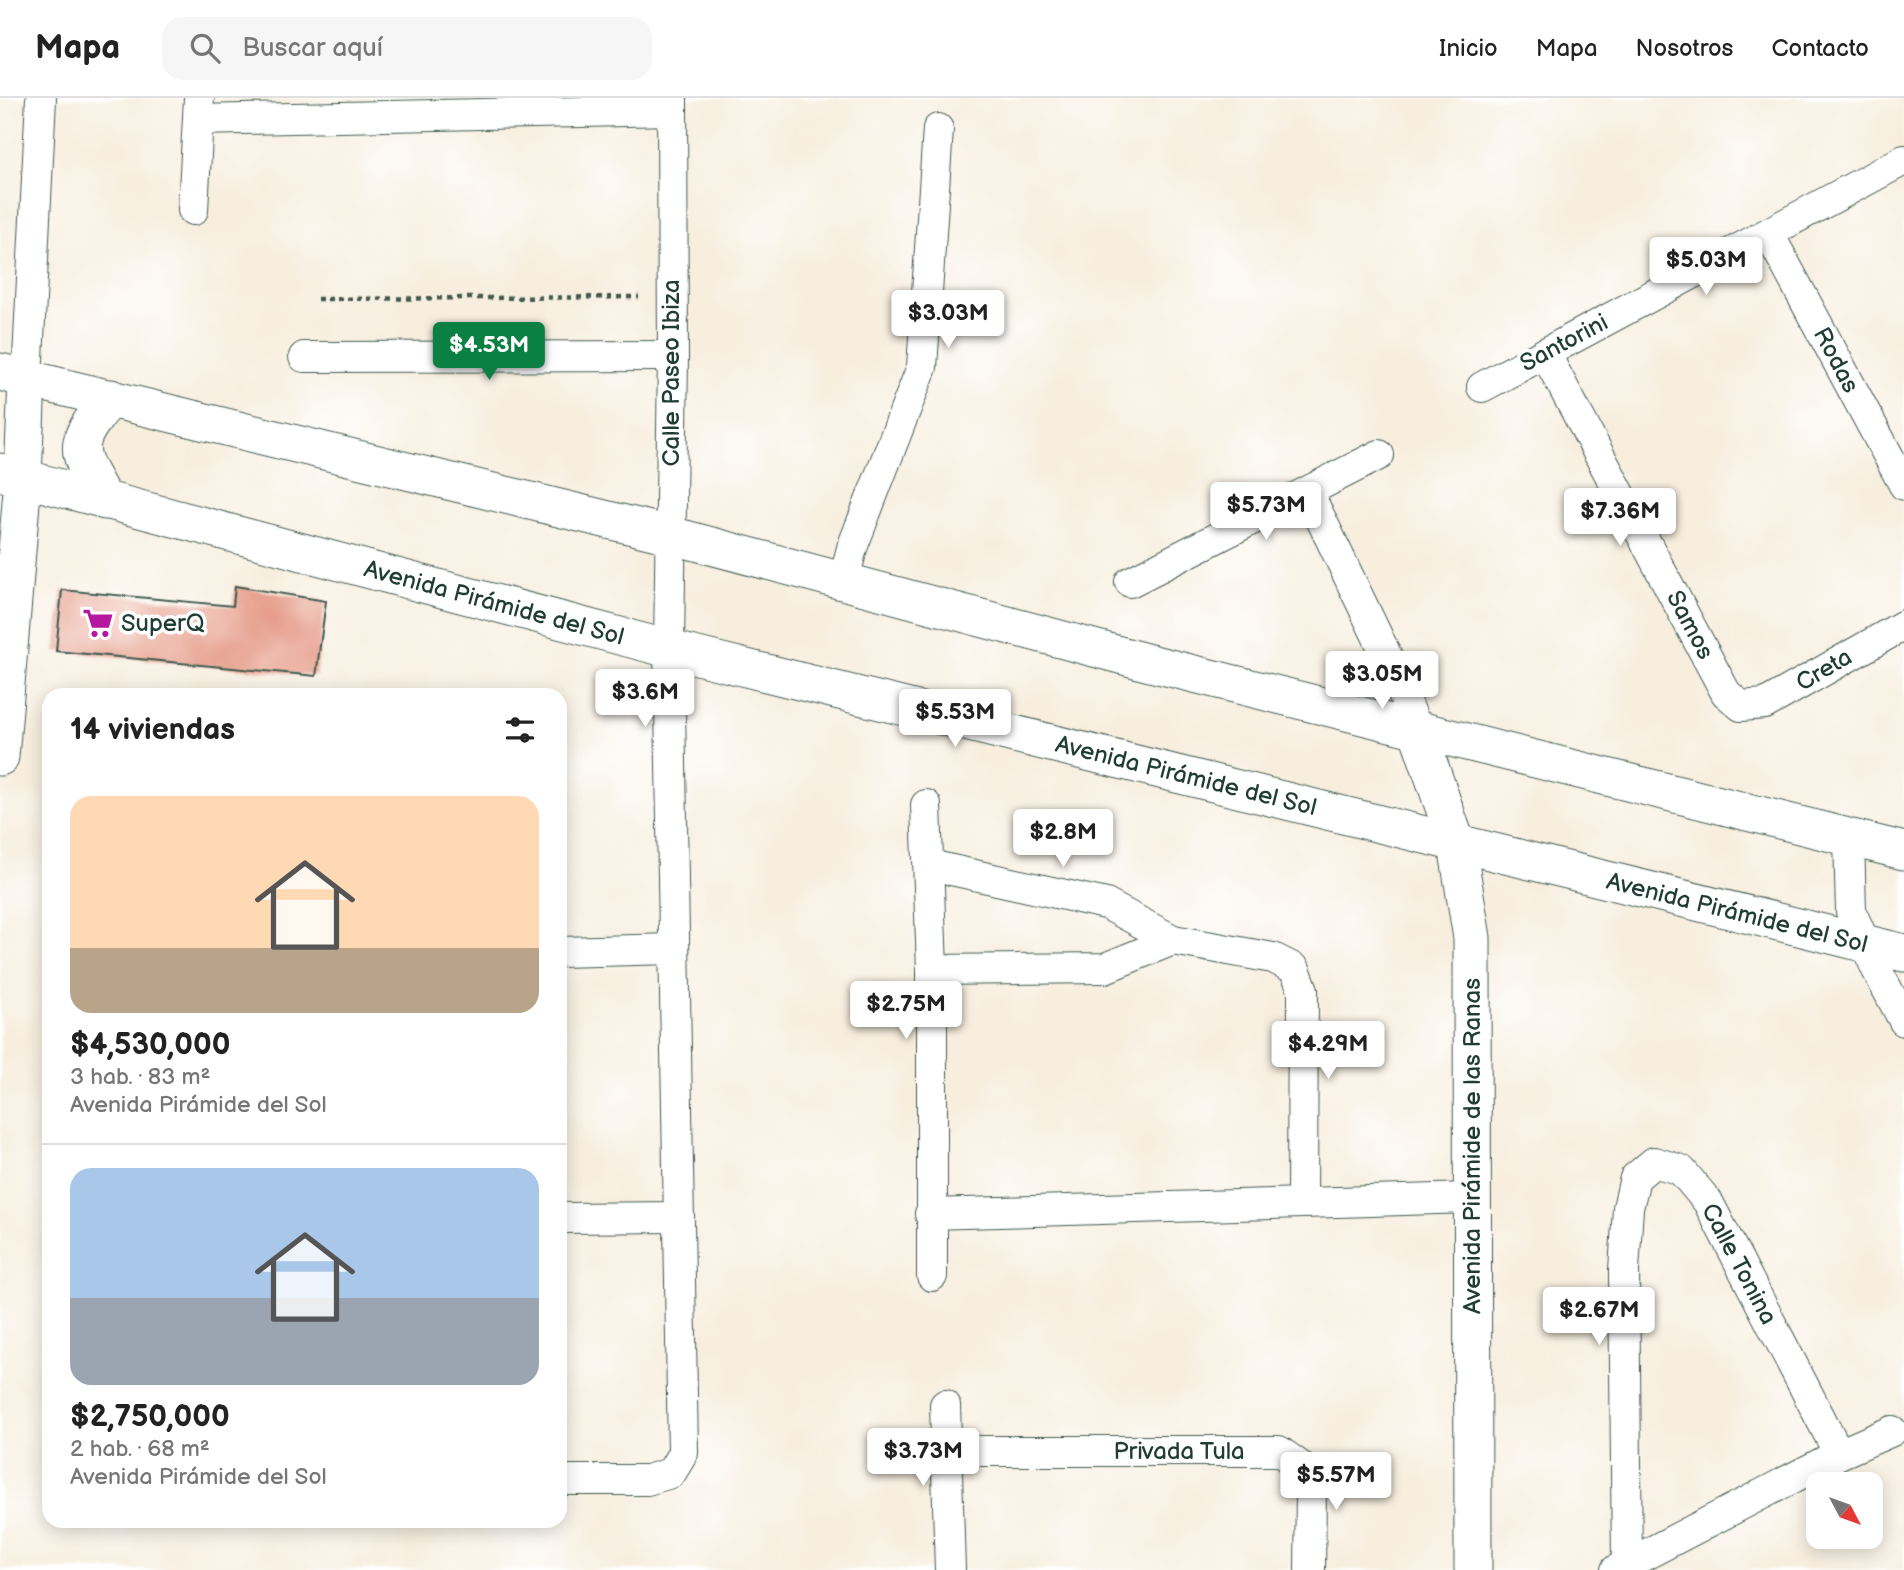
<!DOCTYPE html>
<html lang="es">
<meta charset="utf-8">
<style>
body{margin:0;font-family:"Balsamiq Sans",sans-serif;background:#f6f6f6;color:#222;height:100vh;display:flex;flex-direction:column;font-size:26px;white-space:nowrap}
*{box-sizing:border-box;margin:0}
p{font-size:23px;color:#767676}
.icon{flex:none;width:38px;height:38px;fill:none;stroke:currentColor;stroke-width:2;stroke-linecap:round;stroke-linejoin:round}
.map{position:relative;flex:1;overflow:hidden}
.drawer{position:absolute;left:42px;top:590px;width:525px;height:840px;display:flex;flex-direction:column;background:#fff;border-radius:21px;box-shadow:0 4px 18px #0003}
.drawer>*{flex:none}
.needle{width:46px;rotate:131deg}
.fabs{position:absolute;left:1806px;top:1374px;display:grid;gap:14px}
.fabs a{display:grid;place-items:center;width:77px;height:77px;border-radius:14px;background:#fff;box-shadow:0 4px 18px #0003;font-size:35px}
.price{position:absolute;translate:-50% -60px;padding:0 16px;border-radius:7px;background:#fff;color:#222;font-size:23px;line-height:46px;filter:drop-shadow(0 2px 4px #0008)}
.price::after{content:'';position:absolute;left:50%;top:42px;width:21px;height:16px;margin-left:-10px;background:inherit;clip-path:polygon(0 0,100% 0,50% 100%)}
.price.selected{background:#0b8043;color:#fff}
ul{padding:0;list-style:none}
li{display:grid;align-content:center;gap:14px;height:371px;padding:0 28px}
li+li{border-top:2px solid #e0e0e0}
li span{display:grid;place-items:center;height:217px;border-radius:21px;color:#555}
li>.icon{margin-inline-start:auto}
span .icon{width:126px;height:126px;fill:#fffc;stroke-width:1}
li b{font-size:30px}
h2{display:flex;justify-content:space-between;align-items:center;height:84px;padding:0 28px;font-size:30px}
header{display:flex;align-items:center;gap:42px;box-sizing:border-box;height:98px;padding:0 35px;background:#fff;border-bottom:2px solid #e0e0e0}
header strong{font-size:33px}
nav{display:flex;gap:38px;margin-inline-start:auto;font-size:24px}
.search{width:490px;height:63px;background:#f6f6f6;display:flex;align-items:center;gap:18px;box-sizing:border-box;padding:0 24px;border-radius:21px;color:#767676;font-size:26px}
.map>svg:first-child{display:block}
</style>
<header>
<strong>Mapa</strong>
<div class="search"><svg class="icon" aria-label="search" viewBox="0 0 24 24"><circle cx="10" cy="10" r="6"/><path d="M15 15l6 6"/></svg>Buscar aquí</div>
<nav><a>Inicio</a><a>Mapa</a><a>Nosotros</a><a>Contacto</a></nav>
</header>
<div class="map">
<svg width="1904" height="1472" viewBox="0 0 1904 1472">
<rect width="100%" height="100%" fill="#fff"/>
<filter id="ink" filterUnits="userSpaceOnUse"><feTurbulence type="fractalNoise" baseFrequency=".0143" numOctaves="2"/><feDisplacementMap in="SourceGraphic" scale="14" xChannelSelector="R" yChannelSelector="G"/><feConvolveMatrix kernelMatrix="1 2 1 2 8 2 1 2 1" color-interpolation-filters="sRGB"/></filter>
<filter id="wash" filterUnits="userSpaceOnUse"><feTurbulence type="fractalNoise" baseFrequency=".00686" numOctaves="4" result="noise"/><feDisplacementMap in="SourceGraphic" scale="28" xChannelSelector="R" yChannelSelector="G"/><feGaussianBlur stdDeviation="1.57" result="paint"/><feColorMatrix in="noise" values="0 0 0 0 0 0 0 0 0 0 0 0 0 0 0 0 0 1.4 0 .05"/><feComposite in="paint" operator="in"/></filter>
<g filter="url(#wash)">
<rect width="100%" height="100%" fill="#f7eede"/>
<g id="blocks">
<!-- building -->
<path fill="#e59884" d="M235 488 326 503 316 578 56 553 62 492 233 508Z"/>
</g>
</g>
<g filter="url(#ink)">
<use href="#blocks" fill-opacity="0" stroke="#3f584e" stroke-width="2"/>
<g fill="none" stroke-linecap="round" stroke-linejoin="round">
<!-- minor casing -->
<g stroke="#3f584e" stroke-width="32">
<g id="minor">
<path d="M198 22 672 12"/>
<path d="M193 112 199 0"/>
<path d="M1769 136 1904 387"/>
<path d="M1545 255 1726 595 1741 608 1765 606 1904 527"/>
<path d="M304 259 673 258"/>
<path d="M27 281 41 0"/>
<path d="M1482 289 1904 62"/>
<path d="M1308 394 1395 575 1417 631"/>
<path d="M844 482 852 450 922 269 938 31"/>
<path d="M1130 484 1379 357"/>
<path d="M926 707 932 872V1178"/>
<path d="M1849 739 1851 814 1877 872 1904 923"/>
<path d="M929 767 1106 806 1173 842 1273 860 1295 871 1303 892 1302 1105"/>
<path d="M560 854 673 851"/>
<path d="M932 872 1105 870 1173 842"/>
<path d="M930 1116 1471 1100"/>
<path d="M560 1120 679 1119"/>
<path d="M945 1307 950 1472"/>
<path d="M947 1353H1279L1300 1368 1311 1394 1310 1472"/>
<path d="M560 1382H647L671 1375 683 1355 669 551 673 258 672 0"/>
<path d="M1627 1465 1624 1172 1628 1110 1635 1080 1654 1064 1681 1072 1708 1104 1839 1356"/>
<path d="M1616 1472 1839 1356 1892 1333"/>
</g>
</g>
<!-- tertiary casing -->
<g stroke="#3f584e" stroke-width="39">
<g id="tertiary">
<path d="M0 274 670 437 1146 564 1904 753"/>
<path d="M0 374 669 551 1904 855"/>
<path d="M105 403C75 351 70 347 111 300"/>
<path d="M1417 631 1457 747 1472 840 1473 1472"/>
<path d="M0 659 23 380 27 281"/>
</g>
</g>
<!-- path -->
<path stroke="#3f584e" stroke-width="4.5" stroke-dasharray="5 5" stroke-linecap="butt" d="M317 201 639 199"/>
<!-- minor -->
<use href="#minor" stroke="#fff" stroke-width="30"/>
<!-- tertiary -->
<use href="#tertiary" stroke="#fff" stroke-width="37"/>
</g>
</g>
<!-- icons -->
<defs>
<g id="supermarket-bare" transform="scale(2.415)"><path d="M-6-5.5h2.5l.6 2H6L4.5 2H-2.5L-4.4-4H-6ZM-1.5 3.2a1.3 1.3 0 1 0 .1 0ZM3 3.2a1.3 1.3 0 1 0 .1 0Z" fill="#b5179e" stroke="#fff" stroke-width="2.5" paint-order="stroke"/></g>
</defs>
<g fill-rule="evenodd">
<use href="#supermarket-bare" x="98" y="525"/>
</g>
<g text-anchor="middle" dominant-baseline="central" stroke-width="7" stroke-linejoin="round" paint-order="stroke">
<!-- street labels -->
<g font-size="24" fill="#1f3d34" stroke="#fff">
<text transform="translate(1564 245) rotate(-28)">Santorini</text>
<text transform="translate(1836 262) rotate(62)">Rodas</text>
<text transform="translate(671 275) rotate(-90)">Calle Paseo Ibiza</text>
<text transform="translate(494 505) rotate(15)">Avenida Pirámide del Sol</text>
<text transform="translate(1690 527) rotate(62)">Samos</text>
<text transform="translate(1824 572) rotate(-30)">Creta</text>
<text transform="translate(1186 678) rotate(14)">Avenida Pirámide del Sol</text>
<text transform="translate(1737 815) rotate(14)">Avenida Pirámide del Sol</text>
<text transform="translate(1472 1048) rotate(-90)">Avenida Pirámide de las Ranas</text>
<text transform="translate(1739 1166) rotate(62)">Calle Tonina</text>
<text x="1179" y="1353">Privada Tula</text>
</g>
<!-- poi labels -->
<g font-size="24" fill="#1f3d34" stroke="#fff" text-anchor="start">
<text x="121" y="525">SuperQ</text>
</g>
</g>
</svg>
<div class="fabs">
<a><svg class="needle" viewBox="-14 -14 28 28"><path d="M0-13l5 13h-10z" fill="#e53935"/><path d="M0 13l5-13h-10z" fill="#767676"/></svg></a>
</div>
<b class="price" style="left:1706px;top:199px">$5.03M</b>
<b class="price" style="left:948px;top:252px">$3.03M</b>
<b class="price selected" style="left:489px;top:284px">$4.53M</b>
<b class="price" style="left:1266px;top:444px">$5.73M</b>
<b class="price" style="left:1620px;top:450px">$7.36M</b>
<b class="price" style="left:1382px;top:613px">$3.05M</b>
<b class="price" style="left:645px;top:631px">$3.6M</b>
<b class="price" style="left:955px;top:651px">$5.53M</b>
<b class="price" style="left:1063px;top:771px">$2.8M</b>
<b class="price" style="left:906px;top:943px">$2.75M</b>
<b class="price" style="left:1328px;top:983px">$4.29M</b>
<b class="price" style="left:1599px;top:1249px">$2.67M</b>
<b class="price" style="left:923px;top:1390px">$3.73M</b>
<b class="price" style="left:1336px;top:1414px">$5.57M</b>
<section class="drawer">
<h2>14 viviendas<svg class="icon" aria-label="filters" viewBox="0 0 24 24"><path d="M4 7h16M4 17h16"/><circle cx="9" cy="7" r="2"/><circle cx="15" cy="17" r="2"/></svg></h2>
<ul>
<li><span style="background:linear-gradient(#ffd9b3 70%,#b9a48a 0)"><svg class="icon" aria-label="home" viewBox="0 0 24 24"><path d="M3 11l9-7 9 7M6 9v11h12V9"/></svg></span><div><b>$4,530,000</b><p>3 hab. · 83 m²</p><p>Avenida Pirámide del Sol</p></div></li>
<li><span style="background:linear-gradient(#a9c7e8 60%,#9aa5b1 0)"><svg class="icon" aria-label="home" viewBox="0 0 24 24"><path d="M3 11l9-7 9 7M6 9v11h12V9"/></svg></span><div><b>$2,750,000</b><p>2 hab. · 68 m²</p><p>Avenida Pirámide del Sol</p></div></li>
</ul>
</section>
</div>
